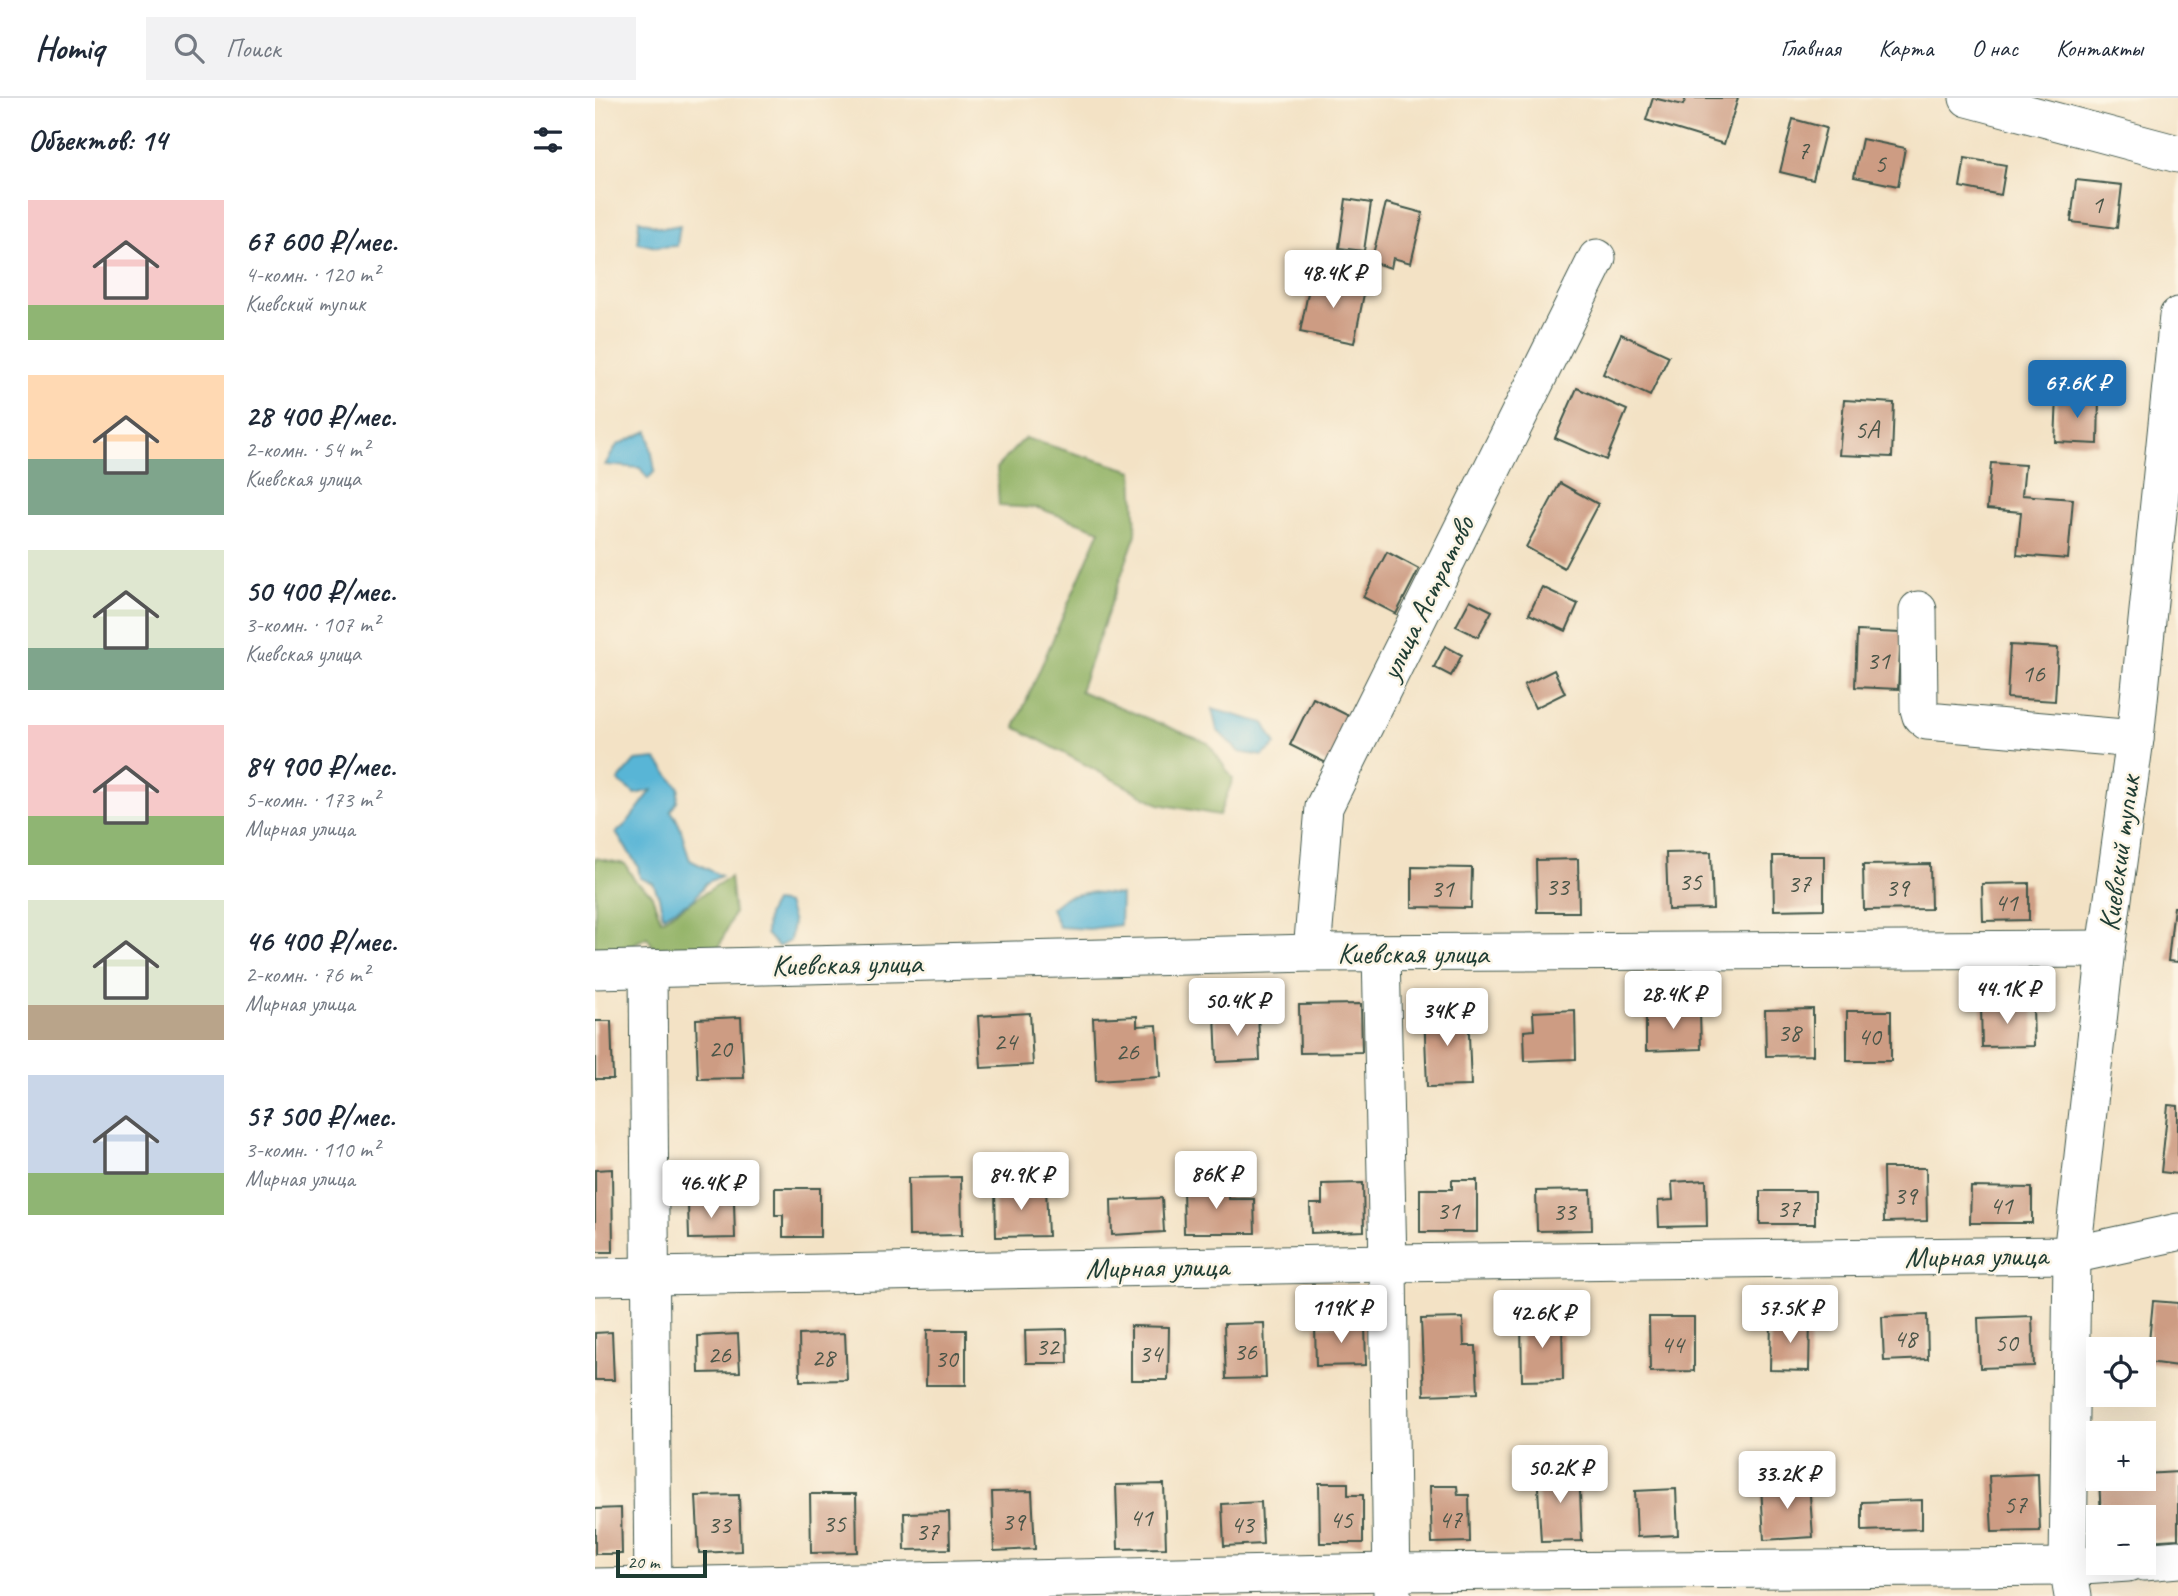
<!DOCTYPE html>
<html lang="ru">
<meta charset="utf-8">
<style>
body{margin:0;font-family:Caveat,sans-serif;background:#f2f2f3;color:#1f2937;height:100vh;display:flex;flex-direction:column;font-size:26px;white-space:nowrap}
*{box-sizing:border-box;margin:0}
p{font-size:23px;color:#747a83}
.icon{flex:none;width:38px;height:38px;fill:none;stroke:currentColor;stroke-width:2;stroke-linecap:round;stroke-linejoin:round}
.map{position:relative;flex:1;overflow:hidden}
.drawer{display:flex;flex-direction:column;background:#fff;width:595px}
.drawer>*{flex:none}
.fabs{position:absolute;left:1491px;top:1239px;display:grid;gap:14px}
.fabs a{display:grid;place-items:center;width:70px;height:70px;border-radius:0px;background:#fff;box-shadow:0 7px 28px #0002;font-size:35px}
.scale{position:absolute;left:21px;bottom:18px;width:91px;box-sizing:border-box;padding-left:7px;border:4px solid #1f3d34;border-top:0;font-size:19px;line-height:24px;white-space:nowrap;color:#1f3d34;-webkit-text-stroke:5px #fcf5e5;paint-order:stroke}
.price{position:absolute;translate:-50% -60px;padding:0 16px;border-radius:7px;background:#fff;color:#222;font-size:23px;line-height:46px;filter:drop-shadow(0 2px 4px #0008)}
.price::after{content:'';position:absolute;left:50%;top:42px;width:21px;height:16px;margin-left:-10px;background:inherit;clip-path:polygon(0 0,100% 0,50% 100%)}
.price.on{background:#1f6fb2;color:#fff}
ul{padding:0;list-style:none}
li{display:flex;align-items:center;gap:21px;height:175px;padding:0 28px}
li span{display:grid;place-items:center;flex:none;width:196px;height:140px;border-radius:0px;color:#555}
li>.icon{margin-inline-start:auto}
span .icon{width:84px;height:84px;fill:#fffc;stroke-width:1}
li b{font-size:30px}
h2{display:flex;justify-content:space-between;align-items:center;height:84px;padding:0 28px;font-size:30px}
header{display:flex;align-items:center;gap:42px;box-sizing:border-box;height:98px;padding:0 35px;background:#fff;border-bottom:2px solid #e0e1e3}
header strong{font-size:33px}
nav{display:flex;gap:38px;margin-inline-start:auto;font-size:24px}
.search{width:490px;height:63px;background:#f2f2f3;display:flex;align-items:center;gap:18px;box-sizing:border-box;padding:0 24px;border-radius:0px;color:#747a83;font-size:26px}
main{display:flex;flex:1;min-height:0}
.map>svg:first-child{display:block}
</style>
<header>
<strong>Homiq</strong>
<div class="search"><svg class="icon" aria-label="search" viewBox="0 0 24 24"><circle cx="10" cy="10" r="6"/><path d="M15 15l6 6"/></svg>Поиск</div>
<nav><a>Главная</a><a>Карта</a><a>О нас</a><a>Контакты</a></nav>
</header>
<main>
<section class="drawer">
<h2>Объектов: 14<svg class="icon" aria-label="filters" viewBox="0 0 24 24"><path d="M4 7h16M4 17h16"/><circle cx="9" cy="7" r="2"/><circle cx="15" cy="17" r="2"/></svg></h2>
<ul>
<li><span style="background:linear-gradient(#f6c9c9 75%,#8fb573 0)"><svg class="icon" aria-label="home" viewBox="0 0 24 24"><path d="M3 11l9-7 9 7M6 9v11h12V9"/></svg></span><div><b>67 600 ₽/мес.</b><p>4-комн. · 120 m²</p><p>Киевский тупик</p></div></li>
<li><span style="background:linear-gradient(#ffd9b3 60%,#7fa58c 0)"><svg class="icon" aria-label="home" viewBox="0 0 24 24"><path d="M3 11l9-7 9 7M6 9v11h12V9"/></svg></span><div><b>28 400 ₽/мес.</b><p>2-комн. · 54 m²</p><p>Киевская улица</p></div></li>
<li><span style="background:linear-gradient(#dfe7d0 70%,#7fa58c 0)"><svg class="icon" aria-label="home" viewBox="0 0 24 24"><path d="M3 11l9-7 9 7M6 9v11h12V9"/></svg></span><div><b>50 400 ₽/мес.</b><p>3-комн. · 107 m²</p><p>Киевская улица</p></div></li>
<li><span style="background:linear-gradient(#f6c9c9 65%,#8fb573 0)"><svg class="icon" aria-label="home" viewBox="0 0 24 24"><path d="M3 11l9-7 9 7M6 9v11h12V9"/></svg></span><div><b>84 900 ₽/мес.</b><p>5-комн. · 173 m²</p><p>Мирная улица</p></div></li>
<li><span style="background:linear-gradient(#dfe7d0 75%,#b9a48a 0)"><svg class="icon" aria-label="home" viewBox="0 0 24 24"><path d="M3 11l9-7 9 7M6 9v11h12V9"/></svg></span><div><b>46 400 ₽/мес.</b><p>2-комн. · 76 m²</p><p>Мирная улица</p></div></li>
<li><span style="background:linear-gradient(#c9d6e8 70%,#8fb573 0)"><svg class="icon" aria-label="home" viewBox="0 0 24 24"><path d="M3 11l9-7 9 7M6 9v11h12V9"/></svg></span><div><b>57 500 ₽/мес.</b><p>3-комн. · 110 m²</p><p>Мирная улица</p></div></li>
</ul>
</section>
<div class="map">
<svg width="1583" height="1498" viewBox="0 0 1583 1498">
<rect width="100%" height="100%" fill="#fcf5e5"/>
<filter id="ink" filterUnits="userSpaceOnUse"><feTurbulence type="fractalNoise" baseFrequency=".0143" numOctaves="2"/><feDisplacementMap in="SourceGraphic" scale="14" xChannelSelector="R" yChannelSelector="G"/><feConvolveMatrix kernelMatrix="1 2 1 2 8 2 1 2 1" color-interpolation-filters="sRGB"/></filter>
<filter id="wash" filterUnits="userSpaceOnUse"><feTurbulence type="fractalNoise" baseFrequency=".00686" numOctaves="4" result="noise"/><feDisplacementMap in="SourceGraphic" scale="28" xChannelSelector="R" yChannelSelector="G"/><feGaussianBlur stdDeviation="1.57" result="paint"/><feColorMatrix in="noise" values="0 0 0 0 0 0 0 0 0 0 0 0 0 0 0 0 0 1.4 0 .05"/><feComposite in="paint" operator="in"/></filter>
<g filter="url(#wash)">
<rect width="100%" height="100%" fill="#f3e2c5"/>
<!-- forest -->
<g fill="#92b266" stroke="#58784d" stroke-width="2">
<path d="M430 340 538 373 541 436 485 593 613 645 638 681 624 717 564 706 420 629 505 432 443 410 404 408 402 369Z"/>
<path d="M0 760 30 766 40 783 56 795 66 822C91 809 111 793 135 779L139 815 121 856 66 861 52 839 18 856 0 858Z"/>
</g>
<!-- water -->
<g fill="#58b5d6" stroke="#3c7985" stroke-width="2">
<path d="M44 122 68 130 85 127 82 148 61 149 43 145Z"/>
<path d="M53 333 60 373 53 381 45 370 10 367 22 347Z"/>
<path d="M617 611 669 625 681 647 667 658 644 654 622 632Z"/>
<path d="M61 661 84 690 82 703 76 713C88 727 88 745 95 762L126 778 111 785 98 802 68 818 64 799 58 785 45 780 43 768 21 735 31 726 57 692 40 696 23 683 40 663Z"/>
<path d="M495 794 526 797 525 827 494 831 464 829 456 810 470 799Z"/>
<path d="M179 804 192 806 198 824 195 843 183 849 171 836 172 817Z"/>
</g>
<g id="blocks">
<!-- building -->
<g fill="#cd9c83">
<path d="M1058 0 1088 7 1091 0H1143L1129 46 1051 22Z"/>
<path d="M1198 21 1231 30 1218 82 1185 74Z"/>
<path d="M1267 41 1310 50 1303 88 1259 79Z"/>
<path d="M1370 60 1411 67 1406 97 1365 89Z"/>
<path d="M1481 82 1527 87 1522 130 1476 124Z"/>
<path d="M751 101 776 105 769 153 744 150Z"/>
<path d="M791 105 828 115 816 165 798 160 796 170 776 164Z"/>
<path d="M716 180 770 191 759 245 705 234Z"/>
<path d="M1026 236 1074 258 1055 298 1008 276Z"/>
<path d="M982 290 1032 312 1011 362 960 340Z"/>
<path d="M1462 298 1504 299 1503 346 1460 344Z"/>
<path d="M1249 302 1299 305 1297 359 1244 357Z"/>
<path d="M1396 365 1430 367 1427 397 1478 401 1473 461 1422 457 1426 414 1392 411Z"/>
<path d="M965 385 1003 406 969 470 931 449Z"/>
<path d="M792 454 824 471 801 516 768 499Z"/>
<path d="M947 489 983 506 971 533 934 516Z"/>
<path d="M875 502 897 513 883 539 861 528Z"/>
<path d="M1262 533 1306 535 1303 591 1260 589Z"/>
<path d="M1415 547 1463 550 1460 603 1412 600Z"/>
<path d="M850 548 867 557 856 578 839 569Z"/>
<path d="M959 572 970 595 940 610 929 587Z"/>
<path d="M718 600 758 620 735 667 695 647Z"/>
<path d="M1116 754 1118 811 1073 812 1071 755Z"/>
<path d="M1178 758H1229V811L1179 812Z"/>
<path d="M983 761 984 814H942L941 762Z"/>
<path d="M1335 766 1336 811 1269 812 1268 767Z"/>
<path d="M817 769 877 770 876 810 817 809Z"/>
<path d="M1434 785V822L1388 823 1387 786Z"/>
<path d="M1579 809H1583V864L1573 863Z"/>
<path d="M766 906 767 954 705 955 704 907Z"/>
<path d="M1438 907 1439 948 1387 949 1386 908Z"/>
<path d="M873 911 876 988 832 989 829 912Z"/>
<path d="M1218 911V957L1171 958 1170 912Z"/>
<path d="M980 912 981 961 930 963 929 933 939 932 938 914Z"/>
<rect x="1252" y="913" width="44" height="50"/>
<path d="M1105 914 1106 951 1051 953V915Z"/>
<path d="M435 915 438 967 386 970 383 918Z"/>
<path d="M663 915 665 962 622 964 620 917Z"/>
<path d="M542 918V928L562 927 565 979 501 983 498 920Z"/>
<path d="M146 919 149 980 103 981 101 921Z"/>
<path d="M0 923H16L18 981H0Z"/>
<path d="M1573 1007 1583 1008V1076L1566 1074Z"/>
<path d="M1288 1070H1331L1332 1123 1289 1124Z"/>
<path d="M17 1071 18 1154H0V1072Z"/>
<path d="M366 1079 367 1137 314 1138 313 1080Z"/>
<path d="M857 1082H882V1134H825V1091H857Z"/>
<path d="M1111 1082 1112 1128 1064 1129 1063 1103 1078 1102 1077 1084Z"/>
<path d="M768 1085 769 1133 716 1135 715 1106H727V1086Z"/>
<path d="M588 1088H634V1101H659L660 1135H589Z"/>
<path d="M451 1089 453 1138 401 1139 400 1090Z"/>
<path d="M1376 1089 1437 1090V1125H1375Z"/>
<path d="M180 1090H225V1139H188V1117H180Z"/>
<path d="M996 1092 997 1132 942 1133 941 1093Z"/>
<rect x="1165" y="1093" width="55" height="33"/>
<path d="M567 1100 569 1134 517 1137 516 1102Z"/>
<path d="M139 1104 140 1140 94 1141 93 1105Z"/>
<path d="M1558 1203 1583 1205V1268L1552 1264Z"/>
<path d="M1332 1217 1333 1261 1289 1263 1287 1219Z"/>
<path d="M1437 1218 1439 1268 1385 1270 1383 1220Z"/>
<path d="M1054 1219H1099V1273L1055 1274Z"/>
<path d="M868 1220 869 1248H881L883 1295 829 1297 826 1221Z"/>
<path d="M1215 1220 1214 1273 1175 1272 1176 1221Z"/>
<path d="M967 1221 968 1282 927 1283 926 1222Z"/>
<path d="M669 1225 671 1280 631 1281 629 1226Z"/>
<path d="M770 1226 771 1267 721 1268 720 1228Z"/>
<path d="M536 1228 574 1229 573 1282H536Z"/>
<path d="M472 1231 473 1265H431L430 1232Z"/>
<path d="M332 1232H371V1287H331Z"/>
<path d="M17 1234 19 1282H0V1235Z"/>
<path d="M250 1235 252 1282 205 1283 204 1237Z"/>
<path d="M143 1236 145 1274 104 1275 103 1238Z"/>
<path d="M984 1369 987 1443 946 1444 942 1371Z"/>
<path d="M1583 1374V1441L1549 1443V1419H1506L1504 1381H1549V1376Z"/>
<path d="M1443 1376 1445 1433 1397 1434 1394 1378Z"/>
<path d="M1214 1384 1218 1439 1169 1442 1166 1387Z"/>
<path d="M724 1385H753V1397H768V1445H725Z"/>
<path d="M569 1386 571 1450 523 1451 521 1387Z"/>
<path d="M835 1388H862L863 1397H874L875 1444 837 1445Z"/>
<path d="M1081 1391 1083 1437 1042 1439 1040 1393Z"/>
<path d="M437 1393 440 1451 399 1453 397 1394Z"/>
<path d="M215 1396H261L262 1454 216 1455Z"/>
<path d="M144 1397 146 1453 104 1455 101 1398Z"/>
<path d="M1327 1402V1431L1267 1433V1404Z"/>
<path d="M666 1404 668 1446 629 1448 627 1406Z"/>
<path d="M26 1410 27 1456H0V1411Z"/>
<path d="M354 1414 355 1451 310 1452 309 1415Z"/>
</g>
</g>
</g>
<g filter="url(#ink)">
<use href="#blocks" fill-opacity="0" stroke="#3f564a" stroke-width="2"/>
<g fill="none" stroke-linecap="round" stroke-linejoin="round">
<!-- minor casing -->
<g stroke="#3f564a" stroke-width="39">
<g id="minor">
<path d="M1373 0 1583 56"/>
<path d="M1323 512 1324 611 1326 618 1332 623 1540 641"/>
<path d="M717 855 729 709 1002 160"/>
<path d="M786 855 793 1165 797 1497"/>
<path d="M53 871 58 1498"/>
<path d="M0 872 717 855 1511 851"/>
<path d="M0 1179 793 1165 1477 1157 1583 1134"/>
<path d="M1549 1464 1583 1461"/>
<path d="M0 1489 796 1474 1473 1469 1533 1465"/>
<path d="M1478 1498 1473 1469 1477 1157 1511 851 1540 641 1583 218"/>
</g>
</g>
<!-- minor -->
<use href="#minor" stroke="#fff" stroke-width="37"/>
</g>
</g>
<g text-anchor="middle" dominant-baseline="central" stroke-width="5" stroke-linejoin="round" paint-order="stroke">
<!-- number labels -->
<g font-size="26" fill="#4a5548">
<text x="1208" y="52">7</text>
<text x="1285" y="65">5</text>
<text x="1502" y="106">1</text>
<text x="1272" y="331">5А</text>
<text x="1283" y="562">31</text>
<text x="1438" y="575">16</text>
<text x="1095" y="783">35</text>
<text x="1204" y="785">37</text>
<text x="962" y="788">33</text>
<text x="1302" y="789">39</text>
<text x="847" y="790">31</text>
<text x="1411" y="804">41</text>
<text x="1194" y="934">38</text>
<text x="1274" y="938">40</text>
<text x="410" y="943">24</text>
<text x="125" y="950">20</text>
<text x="532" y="953">26</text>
<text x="1310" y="1097">39</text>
<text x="1406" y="1107">41</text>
<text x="1193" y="1110">37</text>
<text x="853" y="1112">31</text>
<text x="969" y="1113">33</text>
<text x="1310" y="1240">48</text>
<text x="1411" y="1244">50</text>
<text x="1077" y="1246">44</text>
<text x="452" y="1248">32</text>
<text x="650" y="1253">36</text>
<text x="555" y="1255">34</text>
<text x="124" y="1256">26</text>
<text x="228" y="1259">28</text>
<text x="351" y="1260">30</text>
<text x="1420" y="1406">57</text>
<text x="546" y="1419">41</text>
<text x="746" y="1421">45</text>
<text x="855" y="1421">47</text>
<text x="418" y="1423">39</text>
<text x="239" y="1425">35</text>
<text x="124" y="1426">33</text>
<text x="647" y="1426">43</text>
<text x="332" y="1433">37</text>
</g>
<!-- street labels -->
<g font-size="30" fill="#1f3d34" stroke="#fcf5e5">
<text transform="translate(832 500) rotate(-64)">улица Астратово</text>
<text transform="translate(1524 755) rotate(-82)">Киевский тупик</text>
<text x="818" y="855">Киевская улица</text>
<text transform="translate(252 866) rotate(-1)">Киевская улица</text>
<text transform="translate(1381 1158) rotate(-1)">Мирная улица</text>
<text transform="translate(562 1169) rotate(-1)">Мирная улица</text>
</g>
</g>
</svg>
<div class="fabs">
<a><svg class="icon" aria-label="locate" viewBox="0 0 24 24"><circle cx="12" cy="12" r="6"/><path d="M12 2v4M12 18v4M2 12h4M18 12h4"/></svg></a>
<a>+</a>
<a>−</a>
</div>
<div class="scale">20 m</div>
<b class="price" style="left:738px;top:212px">48.4K ₽</b>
<b class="price on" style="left:1482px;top:322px">67.6K ₽</b>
<b class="price" style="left:1412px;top:928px">44.1K ₽</b>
<b class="price" style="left:1078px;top:933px">28.4K ₽</b>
<b class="price" style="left:642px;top:940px">50.4K ₽</b>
<b class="price" style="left:852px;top:950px">34K ₽</b>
<b class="price" style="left:621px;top:1113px">86K ₽</b>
<b class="price" style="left:426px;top:1114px">84.9K ₽</b>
<b class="price" style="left:116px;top:1122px">46.4K ₽</b>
<b class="price" style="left:746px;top:1247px">119K ₽</b>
<b class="price" style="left:1195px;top:1247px">57.5K ₽</b>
<b class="price" style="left:947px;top:1252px">42.6K ₽</b>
<b class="price" style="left:965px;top:1407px">50.2K ₽</b>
<b class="price" style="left:1192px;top:1413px">33.2K ₽</b>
</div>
</main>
